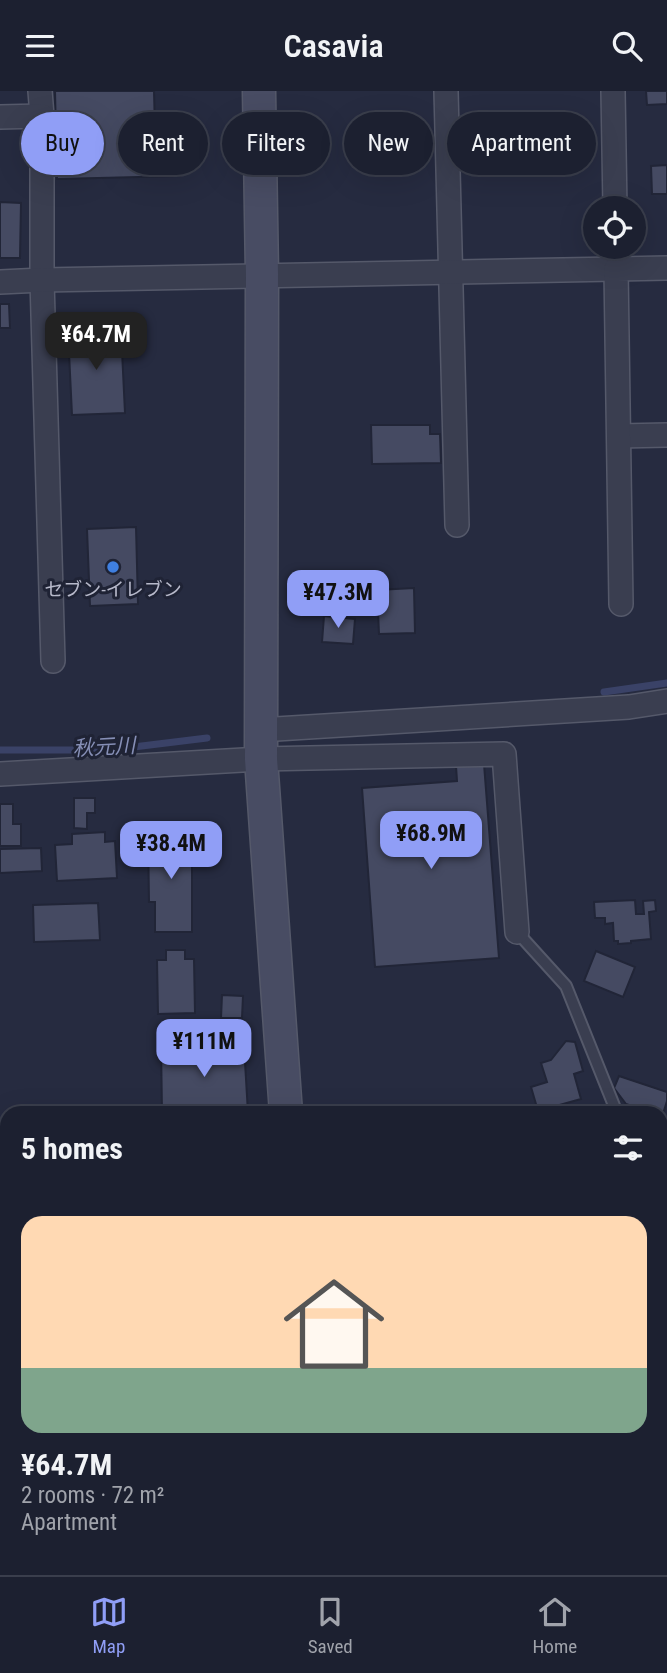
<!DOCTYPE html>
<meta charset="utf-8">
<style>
body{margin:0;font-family:"Roboto Condensed","Noto Sans JP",sans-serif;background:#252838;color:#f1f3f6;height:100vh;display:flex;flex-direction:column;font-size:26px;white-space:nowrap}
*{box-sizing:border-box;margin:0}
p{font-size:23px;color:#a0a3ab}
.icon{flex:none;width:38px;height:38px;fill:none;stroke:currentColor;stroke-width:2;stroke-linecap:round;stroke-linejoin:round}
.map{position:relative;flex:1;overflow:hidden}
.side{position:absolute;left:0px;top:1015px;width:668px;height:469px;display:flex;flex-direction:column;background:#1c2030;border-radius:21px 21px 0 0;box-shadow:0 7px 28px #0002,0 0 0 2px #3a3e4c}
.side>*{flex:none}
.hud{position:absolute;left:21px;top:21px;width:626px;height:63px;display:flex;gap:14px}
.fabs{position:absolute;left:583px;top:105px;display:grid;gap:14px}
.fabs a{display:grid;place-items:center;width:63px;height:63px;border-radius:50%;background:#1c2030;box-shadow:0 7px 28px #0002,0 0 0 2px #3a3e4c;font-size:35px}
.price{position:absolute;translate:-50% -60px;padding:0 16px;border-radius:14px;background:#909ef6;color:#111;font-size:23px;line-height:46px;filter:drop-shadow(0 2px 4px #0008)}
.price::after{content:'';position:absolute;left:50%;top:42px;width:21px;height:16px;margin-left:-10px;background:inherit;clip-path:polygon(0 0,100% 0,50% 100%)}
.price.active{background:#222;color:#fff}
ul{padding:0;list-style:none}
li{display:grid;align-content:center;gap:14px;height:371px;padding:0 21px}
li+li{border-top:2px solid #3a3e4c}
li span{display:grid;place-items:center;height:217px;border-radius:21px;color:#555}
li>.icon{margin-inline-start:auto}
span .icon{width:126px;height:126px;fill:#fffc;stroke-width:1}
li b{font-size:30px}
h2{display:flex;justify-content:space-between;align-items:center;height:84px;padding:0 21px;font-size:30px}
.chip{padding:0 24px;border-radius:32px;background:#1c2030;box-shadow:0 7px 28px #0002,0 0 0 2px #3a3e4c;font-size:24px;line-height:63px}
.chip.active{background:#909ef6;color:#111}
header{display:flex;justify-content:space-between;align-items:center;height:91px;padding:0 21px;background:#1c2030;font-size:32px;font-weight:600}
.tabs{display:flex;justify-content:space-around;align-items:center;height:98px;border-top:2px solid #3a3e4c;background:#1c2030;font-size:19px;color:#a0a3ab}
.tabs a{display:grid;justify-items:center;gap:4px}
.tabs .active{color:#909ef6}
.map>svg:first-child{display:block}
</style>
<header><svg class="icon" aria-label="menu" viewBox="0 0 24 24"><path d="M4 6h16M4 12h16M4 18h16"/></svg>Casavia<svg class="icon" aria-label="search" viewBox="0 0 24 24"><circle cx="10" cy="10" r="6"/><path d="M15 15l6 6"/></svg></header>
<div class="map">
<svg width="667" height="1484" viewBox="0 0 667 1484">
<rect width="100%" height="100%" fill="#262b40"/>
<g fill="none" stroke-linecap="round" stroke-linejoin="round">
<!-- stream -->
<g stroke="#3a4267" stroke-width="7">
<path d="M604 601 667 592"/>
<path d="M0 659H109L207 647"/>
</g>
</g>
<!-- building -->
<g fill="#454a62" stroke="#212537" stroke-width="2">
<path d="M55 0H154L155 37 178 36 180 85 57 88Z"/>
<path d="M646 0H667V13L647 14Z"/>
<path d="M667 74V103H652L651 75Z"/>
<path d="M0 111 21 112 20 167H0Z"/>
<path d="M0 213H9L10 237H0Z"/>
<path d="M121 239 125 322 72 324 68 241Z"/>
<path d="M371 334H430V343H440L441 372 372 373Z"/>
<path d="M136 436 138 513 90 515 87 438Z"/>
<path d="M414 497 415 542 379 543 377 499Z"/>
<path d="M324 525 355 528 353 553 322 551Z"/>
<path d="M484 673 499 867 375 876 362 697 457 690 456 675Z"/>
<path d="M74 707H95V722H87V738L74 737Z"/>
<path d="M0 713H13V733H21V755H0Z"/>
<path d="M105 741V751L115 750 117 787 57 790 55 754 72 753V743Z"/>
<path d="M183 742V754H198V772H192V841H155V811H149L148 743Z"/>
<path d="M41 757 42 780 0 782V758Z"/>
<path d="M635 809 636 823H644L643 810 655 809 656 820 649 821 651 848 631 850V852L618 853V850H614L613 832 605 833V827H595L594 811Z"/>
<path d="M98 812 100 849 34 851 33 814Z"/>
<path d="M166 859H185V868H194L195 922 158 923 157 869H166Z"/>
<path d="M596 860 635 876 623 906 584 890Z"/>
<path d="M222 904 243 905 242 927H221Z"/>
<path d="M566 950 575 951 583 980 574 983 581 1008 538 1020 531 996 547 991 541 972 551 969Z"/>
<path d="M161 954H244L248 1022H162Z"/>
<path d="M619 985 667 1001V1010L662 1026V1022H646L647 1020 626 1013 614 997Z"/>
<rect x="0" y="1055" width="7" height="143"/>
<path d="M665 1072 667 1073V1120L662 1116V1077Z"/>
<path d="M270 1477H295V1478L271 1483Z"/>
<path d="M342 1477H377L379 1482 343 1483Z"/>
<path d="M385 1477H440V1478L422 1484H387Z"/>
<path d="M538 1477H553L554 1484H513V1482Z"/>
<path d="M583 1477H633L634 1484H584Z"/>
</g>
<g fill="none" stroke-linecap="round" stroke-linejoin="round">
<!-- lane casing -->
<g stroke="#55596a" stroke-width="14">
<g id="lane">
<path d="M517 841 566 895 617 1022"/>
<path d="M662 1432 667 1435"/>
</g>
</g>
<!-- street casing -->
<g stroke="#55596a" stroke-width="26">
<g id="street">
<path d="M40 0 42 25V189L53 570"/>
<path d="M446 0 457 434"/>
<path d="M613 0 615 117"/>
<path d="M0 26 42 25"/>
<path d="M0 191 42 189 616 178V156"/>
<path d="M619 345 667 344"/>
<path d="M621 513 616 178 667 177"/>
<path d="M260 639 629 616 667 610"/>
<path d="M0 683 261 668 504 663 517 841"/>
<path d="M0 1403 7 1400"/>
</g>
</g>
<!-- secondary casing -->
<g stroke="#55596a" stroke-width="35">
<g id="secondary">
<path d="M259 0 262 184 261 668 286 1022"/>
<path d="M320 1477V1484"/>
</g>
</g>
<!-- lane -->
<use href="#lane" stroke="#3a3e50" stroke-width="10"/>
<!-- street -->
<use href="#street" stroke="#3a3e50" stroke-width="23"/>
<!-- secondary -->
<use href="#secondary" stroke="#484c63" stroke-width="32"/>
</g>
<!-- markers -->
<circle fill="#3f7fe0" stroke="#1f2335" stroke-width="2.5" cx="113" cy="476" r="7"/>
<g text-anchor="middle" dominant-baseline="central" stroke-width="6" stroke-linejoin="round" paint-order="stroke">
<!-- poi labels -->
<g font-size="19" fill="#b7b9ca" stroke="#1f2335">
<text x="113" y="498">セブン-イレブン</text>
</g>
<!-- water labels -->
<g font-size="21" font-style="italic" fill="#868fb6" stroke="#1f2335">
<text transform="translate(104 656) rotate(-3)">秋元川</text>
</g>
</g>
</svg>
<div class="fabs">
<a><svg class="icon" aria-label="locate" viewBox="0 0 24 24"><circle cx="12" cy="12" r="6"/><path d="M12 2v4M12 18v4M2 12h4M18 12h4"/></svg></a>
</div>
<b class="price active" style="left:96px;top:281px">¥64.7M</b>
<b class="price" style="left:338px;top:539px">¥47.3M</b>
<b class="price" style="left:431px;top:780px">¥68.9M</b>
<b class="price" style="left:171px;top:790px">¥38.4M</b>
<b class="price" style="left:204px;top:988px">¥111M</b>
<div class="hud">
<a class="chip active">Buy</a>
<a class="chip">Rent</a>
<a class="chip">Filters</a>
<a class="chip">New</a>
<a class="chip">Apartment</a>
</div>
<section class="side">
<h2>5 homes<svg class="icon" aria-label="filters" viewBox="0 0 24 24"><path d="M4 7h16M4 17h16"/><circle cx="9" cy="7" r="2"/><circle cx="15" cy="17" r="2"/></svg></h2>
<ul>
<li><span style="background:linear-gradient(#ffd9b3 70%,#7fa58c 0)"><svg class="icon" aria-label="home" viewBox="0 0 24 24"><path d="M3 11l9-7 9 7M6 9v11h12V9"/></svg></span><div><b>¥64.7M</b><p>2 rooms · 72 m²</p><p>Apartment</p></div></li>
</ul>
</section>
</div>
<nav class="tabs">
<a class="active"><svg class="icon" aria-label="map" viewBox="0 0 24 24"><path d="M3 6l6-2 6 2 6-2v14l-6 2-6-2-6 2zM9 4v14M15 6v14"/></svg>Map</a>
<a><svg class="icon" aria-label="saved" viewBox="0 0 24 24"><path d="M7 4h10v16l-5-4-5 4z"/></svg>Saved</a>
<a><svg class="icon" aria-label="home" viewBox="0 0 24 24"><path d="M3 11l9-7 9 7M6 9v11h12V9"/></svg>Home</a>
</nav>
